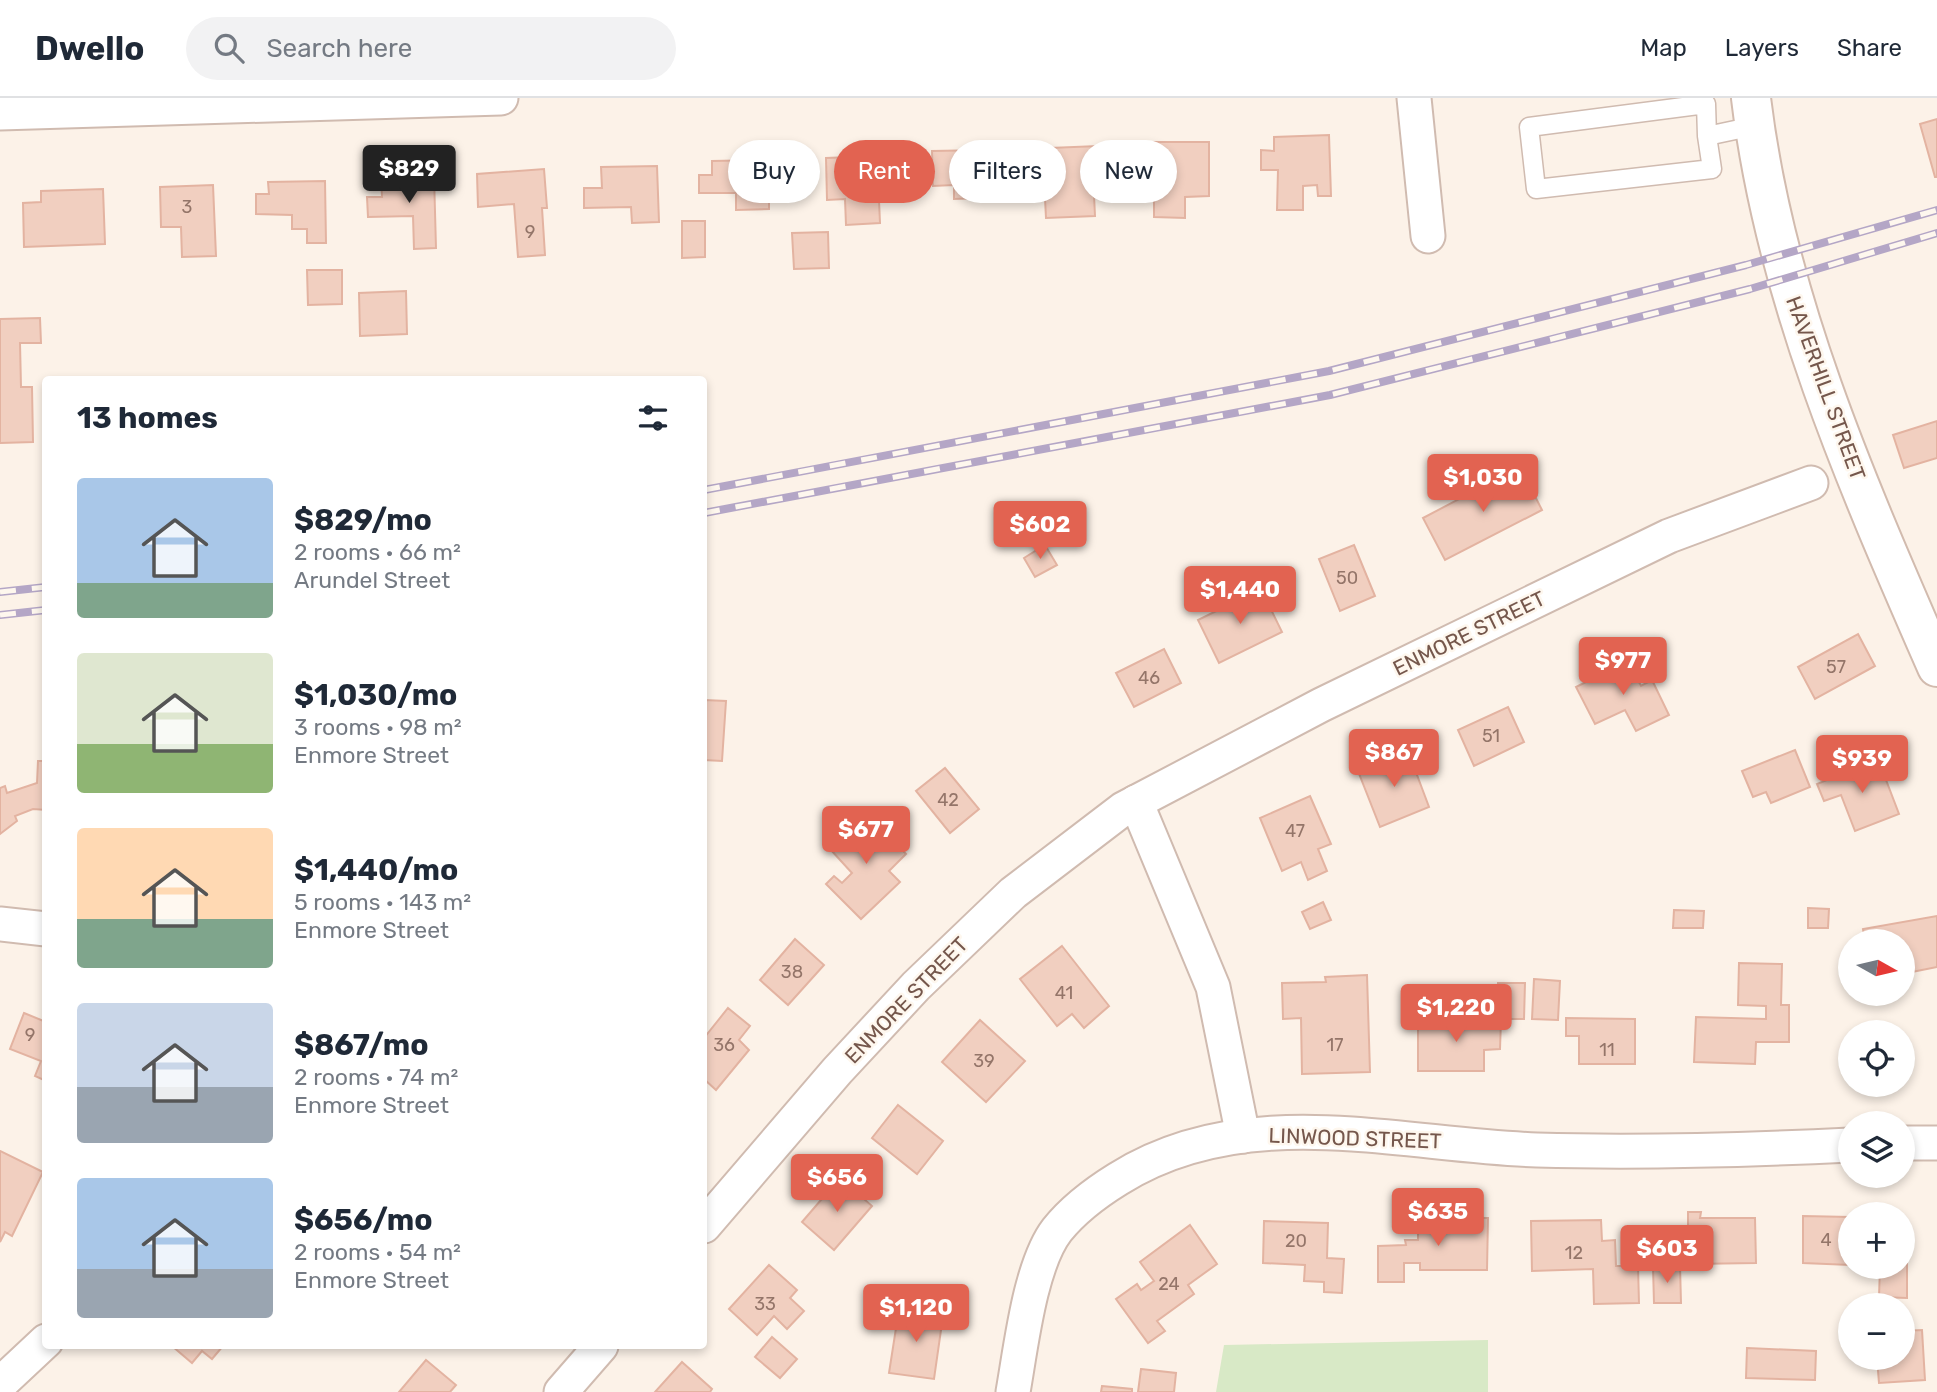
<!DOCTYPE html>
<meta charset="utf-8">
<style>
body{margin:0;font-family:Rubik,sans-serif;background:#f2f2f3;color:#1f2937;height:100vh;display:flex;flex-direction:column;font-size:26px;white-space:nowrap}
*{box-sizing:border-box;margin:0}
p{font-size:23px;color:#747a83}
.icon{flex:none;width:38px;height:38px;fill:none;stroke:currentColor;stroke-width:2;stroke-linecap:round;stroke-linejoin:round}
.map{position:relative;flex:1;overflow:hidden}
.details{position:absolute;left:42px;top:278px;width:665px;height:973px;display:flex;flex-direction:column;background:#fff;border-radius:7px;box-shadow:0 4px 10px #0003}
.details>*{flex:none}
.banner{position:absolute;left:728px;top:42px;width:665px;height:63px;display:flex;gap:14px}
.needle{width:46px;rotate:98deg}
.buttons{position:absolute;left:1838px;top:831px;display:grid;gap:14px}
.buttons a{display:grid;place-items:center;width:77px;height:77px;border-radius:50%;background:#fff;box-shadow:0 4px 10px #0003;font-size:35px}
.price{position:absolute;translate:-50% -60px;padding:0 16px;border-radius:7px;background:#e26351;color:#fff;font-size:23px;line-height:46px;filter:drop-shadow(0 2px 4px #0008)}
.price::after{content:'';position:absolute;left:50%;top:42px;width:21px;height:16px;margin-left:-10px;background:inherit;clip-path:polygon(0 0,100% 0,50% 100%)}
.price.active{background:#222;color:#fff}
ul{padding:0;list-style:none}
li{display:flex;align-items:center;gap:21px;height:175px;padding:0 35px}
li span{display:grid;place-items:center;flex:none;width:196px;height:140px;border-radius:7px;color:#555}
li>.icon{margin-inline-start:auto}
span .icon{width:84px;height:84px;fill:#fffc;stroke-width:1}
li b{font-size:30px}
h2{display:flex;justify-content:space-between;align-items:center;height:84px;padding:0 35px;font-size:30px}
.chip{padding:0 24px;border-radius:32px;background:#fff;box-shadow:0 4px 10px #0003;font-size:24px;line-height:63px}
.chip.active{background:#e26351;color:#fff}
header{display:flex;align-items:center;gap:42px;box-sizing:border-box;height:98px;padding:0 35px;background:#fff;border-bottom:2px solid #e0e1e3}
header strong{font-size:33px}
nav{display:flex;gap:38px;margin-inline-start:auto;font-size:24px}
.search{width:490px;height:63px;background:#f2f2f3;display:flex;align-items:center;gap:18px;box-sizing:border-box;padding:0 24px;border-radius:38px;color:#747a83;font-size:26px}
.map>svg:first-child{display:block}
</style>
<header>
<strong>Dwello</strong>
<div class="search"><svg class="icon" aria-label="search" viewBox="0 0 24 24"><circle cx="10" cy="10" r="6"/><path d="M15 15l6 6"/></svg>Search here</div>
<nav><a>Map</a><a>Layers</a><a>Share</a></nav>
</header>
<div class="map">
<svg width="1937" height="1294" viewBox="0 0 1937 1294">
<rect width="100%" height="100%" fill="#fcf2e8"/>
<!-- green -->
<path fill="#d8e9c6" d="M1488 1242V1294H1216L1224 1247Z"/>
<!-- building -->
<g fill="#f1cfc0" stroke="#e3b3a1" stroke-width="2">
<path d="M1937 21V79H1935L1920 26Z"/>
<path d="M1329 37 1331 98H1318L1317 87 1303 88V112H1277L1278 72H1261V52L1274 53V39Z"/>
<path d="M1154 44H1209V98L1185 99V120L1154 119Z"/>
<path d="M1098 48 1099 76H1093L1095 118 1046 120 1044 81H1025V51Z"/>
<path d="M986 52 987 85H981L982 100 954 101V87L933 88 932 53Z"/>
<path d="M877 58 880 125 846 127 845 101 827 102 826 60Z"/>
<path d="M769 62V111L736 112V95H699V77H712V63Z"/>
<path d="M657 68 659 124 632 125 631 109 584 110V90H602L601 69Z"/>
<path d="M544 71 547 110H542L545 157 518 159 514 106 478 109 477 76Z"/>
<path d="M434 77 436 150 414 151 413 118 368 119 367 99H382L381 79Z"/>
<path d="M325 83 326 145H307V131H292V117L256 116V96H269L268 84Z"/>
<path d="M213 87 216 158 182 159 181 129H161L160 89Z"/>
<path d="M103 91 105 146 24 149 23 105 41 104V93Z"/>
<path d="M682 123H705V159L682 160Z"/>
<path d="M828 134 829 170 794 171 792 135Z"/>
<path d="M307 172H342V206L308 207Z"/>
<path d="M406 193 407 236 360 238 359 195Z"/>
<path d="M40 220 41 245H20L21 289H32L33 344 0 345V221Z"/>
<path d="M1937 323V360L1904 370 1893 337Z"/>
<path d="M1520 369 1542 412 1445 462 1423 420Z"/>
<path d="M1045 447 1057 467 1035 479 1024 460Z"/>
<path d="M1354 447 1375 498 1340 513 1319 461Z"/>
<path d="M1261 491 1282 534 1219 565 1198 522Z"/>
<path d="M1858 536 1875 568 1815 601 1798 569Z"/>
<path d="M1164 551 1181 585 1134 609 1116 575Z"/>
<path d="M1628 563 1641 588 1652 582 1669 617 1636 633 1625 612 1595 626 1576 589Z"/>
<path d="M704 602 726 603 722 663 704 662Z"/>
<path d="M1508 609 1524 644 1474 668 1458 632Z"/>
<path d="M1795 652 1810 689 1771 705 1766 694 1753 699 1742 673Z"/>
<path d="M1408 653 1429 709 1380 729 1358 673Z"/>
<path d="M1878 661 1899 716 1855 733 1841 697 1824 703 1817 686Z"/>
<path d="M38 663H46V712L33 711 15 718 17 723 0 736V690L5 688 7 695 37 685Z"/>
<path d="M945 670 979 711 950 735 916 693Z"/>
<path d="M1310 698 1331 746 1318 751 1327 773 1308 782 1301 764 1282 773 1260 720Z"/>
<path d="M867 716 906 756 889 773 900 784 861 821 826 786 834 778 842 785 852 775 830 751Z"/>
<path d="M1323 804 1331 822 1310 831 1302 814Z"/>
<path d="M1808 810 1829 811 1828 830H1808Z"/>
<path d="M1674 812 1704 813 1703 830H1673Z"/>
<path d="M1937 818V869L1902 876V844H1865L1863 831Z"/>
<path d="M795 841 824 867 788 907 760 882Z"/>
<path d="M1062 848 1109 908 1084 930 1072 916 1057 928 1020 881Z"/>
<path d="M1739 865 1782 866 1781 907H1789V944H1756L1755 966 1694 964 1696 919 1766 921V908L1738 907Z"/>
<path d="M1367 877 1370 974 1302 976 1301 920 1283 921 1282 885 1326 884 1325 879Z"/>
<path d="M1534 881 1560 883 1558 922 1532 921Z"/>
<path d="M1498 885H1525L1524 921H1497Z"/>
<path d="M728 910 750 928 739 942 749 952 716 992 704 981V940Z"/>
<path d="M24 915 46 924V983L35 978 41 963 10 951Z"/>
<path d="M1566 920 1635 921V966H1579V938H1566Z"/>
<path d="M1418 921H1501L1500 951 1484 952V973H1418Z"/>
<path d="M980 922 1025 963 986 1004 942 964Z"/>
<path d="M898 1007 943 1043 917 1076 872 1040Z"/>
<path d="M0 1053 43 1074 12 1138 5 1134 0 1144Z"/>
<path d="M840 1080 872 1108 834 1152 802 1124Z"/>
<path d="M1688 1114H1701L1700 1120H1755L1756 1165 1691 1166V1160H1678L1677 1140H1688Z"/>
<path d="M1803 1118 1850 1119V1167L1803 1165Z"/>
<path d="M1418 1120H1488L1487 1172H1420V1165H1404V1184H1378V1148L1406 1147 1405 1142H1418Z"/>
<path d="M1601 1122 1602 1143 1615 1142 1616 1168H1638L1639 1205 1594 1206 1593 1171 1532 1173 1531 1123Z"/>
<path d="M1264 1123 1328 1125 1327 1160 1344 1161 1342 1195 1324 1194V1184L1304 1183 1305 1167 1263 1165Z"/>
<path d="M1190 1127 1217 1166 1188 1187 1194 1196 1157 1223 1165 1233 1148 1245 1116 1201 1137 1186 1141 1192 1154 1183 1140 1164Z"/>
<path d="M1902 1166H1907V1200L1879 1199 1880 1169H1902Z"/>
<path d="M769 1167 797 1192 790 1200 804 1213 787 1231 774 1218 757 1237 729 1211Z"/>
<path d="M1680 1168 1681 1205H1654L1653 1169Z"/>
<path d="M899 1211 943 1218 934 1281 889 1275Z"/>
<path d="M1922 1232 1925 1282 1879 1285 1877 1260H1902V1233Z"/>
<path d="M772 1239 797 1261 780 1280 755 1259Z"/>
<path d="M172 1248H223L212 1261 202 1253 192 1265Z"/>
<path d="M1747 1250 1816 1253 1815 1282 1746 1280Z"/>
<path d="M426 1262 456 1287 450 1294H399Z"/>
<path d="M682 1264 712 1291 710 1294H655Z"/>
<path d="M1141 1271 1176 1275 1174 1294H1138Z"/>
<path d="M1102 1288 1132 1291V1294H1101Z"/>
</g>
<g fill="none" stroke-linecap="round" stroke-linejoin="round">
<!-- lane casing -->
<g stroke="#d0bbb0" stroke-width="21">
<path id="lane" d="M1707 38 1712 71 1536 91 1529 29 1706 6 1707 38 1754 28"/>
</g>
<!-- street casing -->
<g stroke="#d0bbb0" stroke-width="37">
<g id="street">
<path d="M1414 0 1428 138"/>
<path d="M0 15 501 0"/>
<path d="M1136 704 1213 889 1243 1038"/>
<path d="M0 826 46 831"/>
<path d="M1902 1045H1937"/>
<path d="M704 1128 837 973 916 888 1013 795 1123 711 1321 607 1669 438 1811 385"/>
<path d="M0 1286 46 1243"/>
<path d="M561 1294 601 1248"/>
<path d="M1013 1294C1021 1249 1030 1167 1057 1132 1073 1112 1097 1094 1118 1081 1245 1001 1398 1047 1537 1052 1641 1055 1746 1052 1850 1047"/>
</g>
</g>
<!-- secondary casing -->
<g stroke="#d2bbae" stroke-width="42">
<path id="secondary" d="M1751 0C1775 200 1857 386 1937 569"/>
</g>
<!-- lane -->
<use href="#lane" stroke="#fff" stroke-width="18"/>
<!-- street -->
<use href="#street" stroke="#fff" stroke-width="33"/>
<!-- secondary -->
<use href="#secondary" stroke="#fff" stroke-width="38"/>
<!-- rail casing -->
<g stroke="#b4a6c6" stroke-width="8">
<g id="rail">
<path d="M704 392 1329 273 1746 167 1937 112"/>
<path d="M704 415 1330 297 1750 191 1937 135"/>
<path d="M0 494 46 489"/>
<path d="M0 517 46 512"/>
</g>
</g>
<!-- rail -->
<use href="#rail" stroke="#fef7ee" stroke-width="5" stroke-dasharray="16" stroke-linecap="butt"/>
</g>
<g text-anchor="middle" dominant-baseline="central" stroke-width="5" stroke-linejoin="round" paint-order="stroke">
<!-- number labels -->
<g font-size="18" fill="#947569">
<text x="187" y="109">3</text>
<text x="530" y="134">9</text>
<text x="1347" y="480">50</text>
<text x="1836" y="569">57</text>
<text x="1149" y="580">46</text>
<text x="1491" y="638">51</text>
<text x="948" y="702">42</text>
<text x="1295" y="733">47</text>
<text x="792" y="874">38</text>
<text x="1064" y="895">41</text>
<text x="30" y="937">9</text>
<text x="724" y="947">36</text>
<text x="1335" y="947">17</text>
<text x="1607" y="952">11</text>
<text x="984" y="963">39</text>
<text x="1826" y="1142">4</text>
<text x="1296" y="1143">20</text>
<text x="1574" y="1155">12</text>
<text x="1169" y="1186">24</text>
<text x="765" y="1206">33</text>
</g>
<!-- street labels -->
<g font-size="21" fill="#75574c" stroke="#fef7ee">
<text transform="translate(1826 290) rotate(70)">HAVERHILL STREET</text>
<text transform="translate(1469 535) rotate(-26)">ENMORE STREET</text>
<text transform="translate(906 902) rotate(-46)">ENMORE STREET</text>
<text transform="translate(1355 1040) rotate(2)">LINWOOD STREET</text>
</g>
</g>
</svg>
<div class="buttons">
<a><svg class="needle" viewBox="-14 -14 28 28"><path d="M0-13l5 13h-10z" fill="#e53935"/><path d="M0 13l5-13h-10z" fill="#747a83"/></svg></a>
<a><svg class="icon" aria-label="locate" viewBox="0 0 24 24"><circle cx="12" cy="12" r="6"/><path d="M12 2v4M12 18v4M2 12h4M18 12h4"/></svg></a>
<a><svg class="icon" aria-label="layers" viewBox="0 0 24 24"><path d="M12 4l9 5-9 5-9-5zM3 14l9 5 9-5"/></svg></a>
<a>+</a>
<a>−</a>
</div>
<b class="price active" style="left:409px;top:107px">$829</b>
<b class="price" style="left:1483px;top:416px">$1,030</b>
<b class="price" style="left:1040px;top:463px">$602</b>
<b class="price" style="left:1240px;top:528px">$1,440</b>
<b class="price" style="left:1623px;top:599px">$977</b>
<b class="price" style="left:1394px;top:691px">$867</b>
<b class="price" style="left:1862px;top:697px">$939</b>
<b class="price" style="left:866px;top:768px">$677</b>
<b class="price" style="left:1456px;top:946px">$1,220</b>
<b class="price" style="left:837px;top:1116px">$656</b>
<b class="price" style="left:1438px;top:1150px">$635</b>
<b class="price" style="left:1667px;top:1187px">$603</b>
<b class="price" style="left:916px;top:1246px">$1,120</b>
<div class="banner">
<a class="chip">Buy</a>
<a class="chip active">Rent</a>
<a class="chip">Filters</a>
<a class="chip">New</a>
</div>
<section class="details">
<h2>13 homes<svg class="icon" aria-label="filters" viewBox="0 0 24 24"><path d="M4 7h16M4 17h16"/><circle cx="9" cy="7" r="2"/><circle cx="15" cy="17" r="2"/></svg></h2>
<ul>
<li><span style="background:linear-gradient(#a9c7e8 75%,#7fa58c 0)"><svg class="icon" aria-label="home" viewBox="0 0 24 24"><path d="M3 11l9-7 9 7M6 9v11h12V9"/></svg></span><div><b>$829/mo</b><p>2 rooms · 66 m²</p><p>Arundel Street</p></div></li>
<li><span style="background:linear-gradient(#dfe7d0 65%,#8fb573 0)"><svg class="icon" aria-label="home" viewBox="0 0 24 24"><path d="M3 11l9-7 9 7M6 9v11h12V9"/></svg></span><div><b>$1,030/mo</b><p>3 rooms · 98 m²</p><p>Enmore Street</p></div></li>
<li><span style="background:linear-gradient(#ffd9b3 65%,#7fa58c 0)"><svg class="icon" aria-label="home" viewBox="0 0 24 24"><path d="M3 11l9-7 9 7M6 9v11h12V9"/></svg></span><div><b>$1,440/mo</b><p>5 rooms · 143 m²</p><p>Enmore Street</p></div></li>
<li><span style="background:linear-gradient(#c9d6e8 60%,#9aa5b1 0)"><svg class="icon" aria-label="home" viewBox="0 0 24 24"><path d="M3 11l9-7 9 7M6 9v11h12V9"/></svg></span><div><b>$867/mo</b><p>2 rooms · 74 m²</p><p>Enmore Street</p></div></li>
<li><span style="background:linear-gradient(#a9c7e8 65%,#9aa5b1 0)"><svg class="icon" aria-label="home" viewBox="0 0 24 24"><path d="M3 11l9-7 9 7M6 9v11h12V9"/></svg></span><div><b>$656/mo</b><p>2 rooms · 54 m²</p><p>Enmore Street</p></div></li>
</ul>
</section>
</div>
